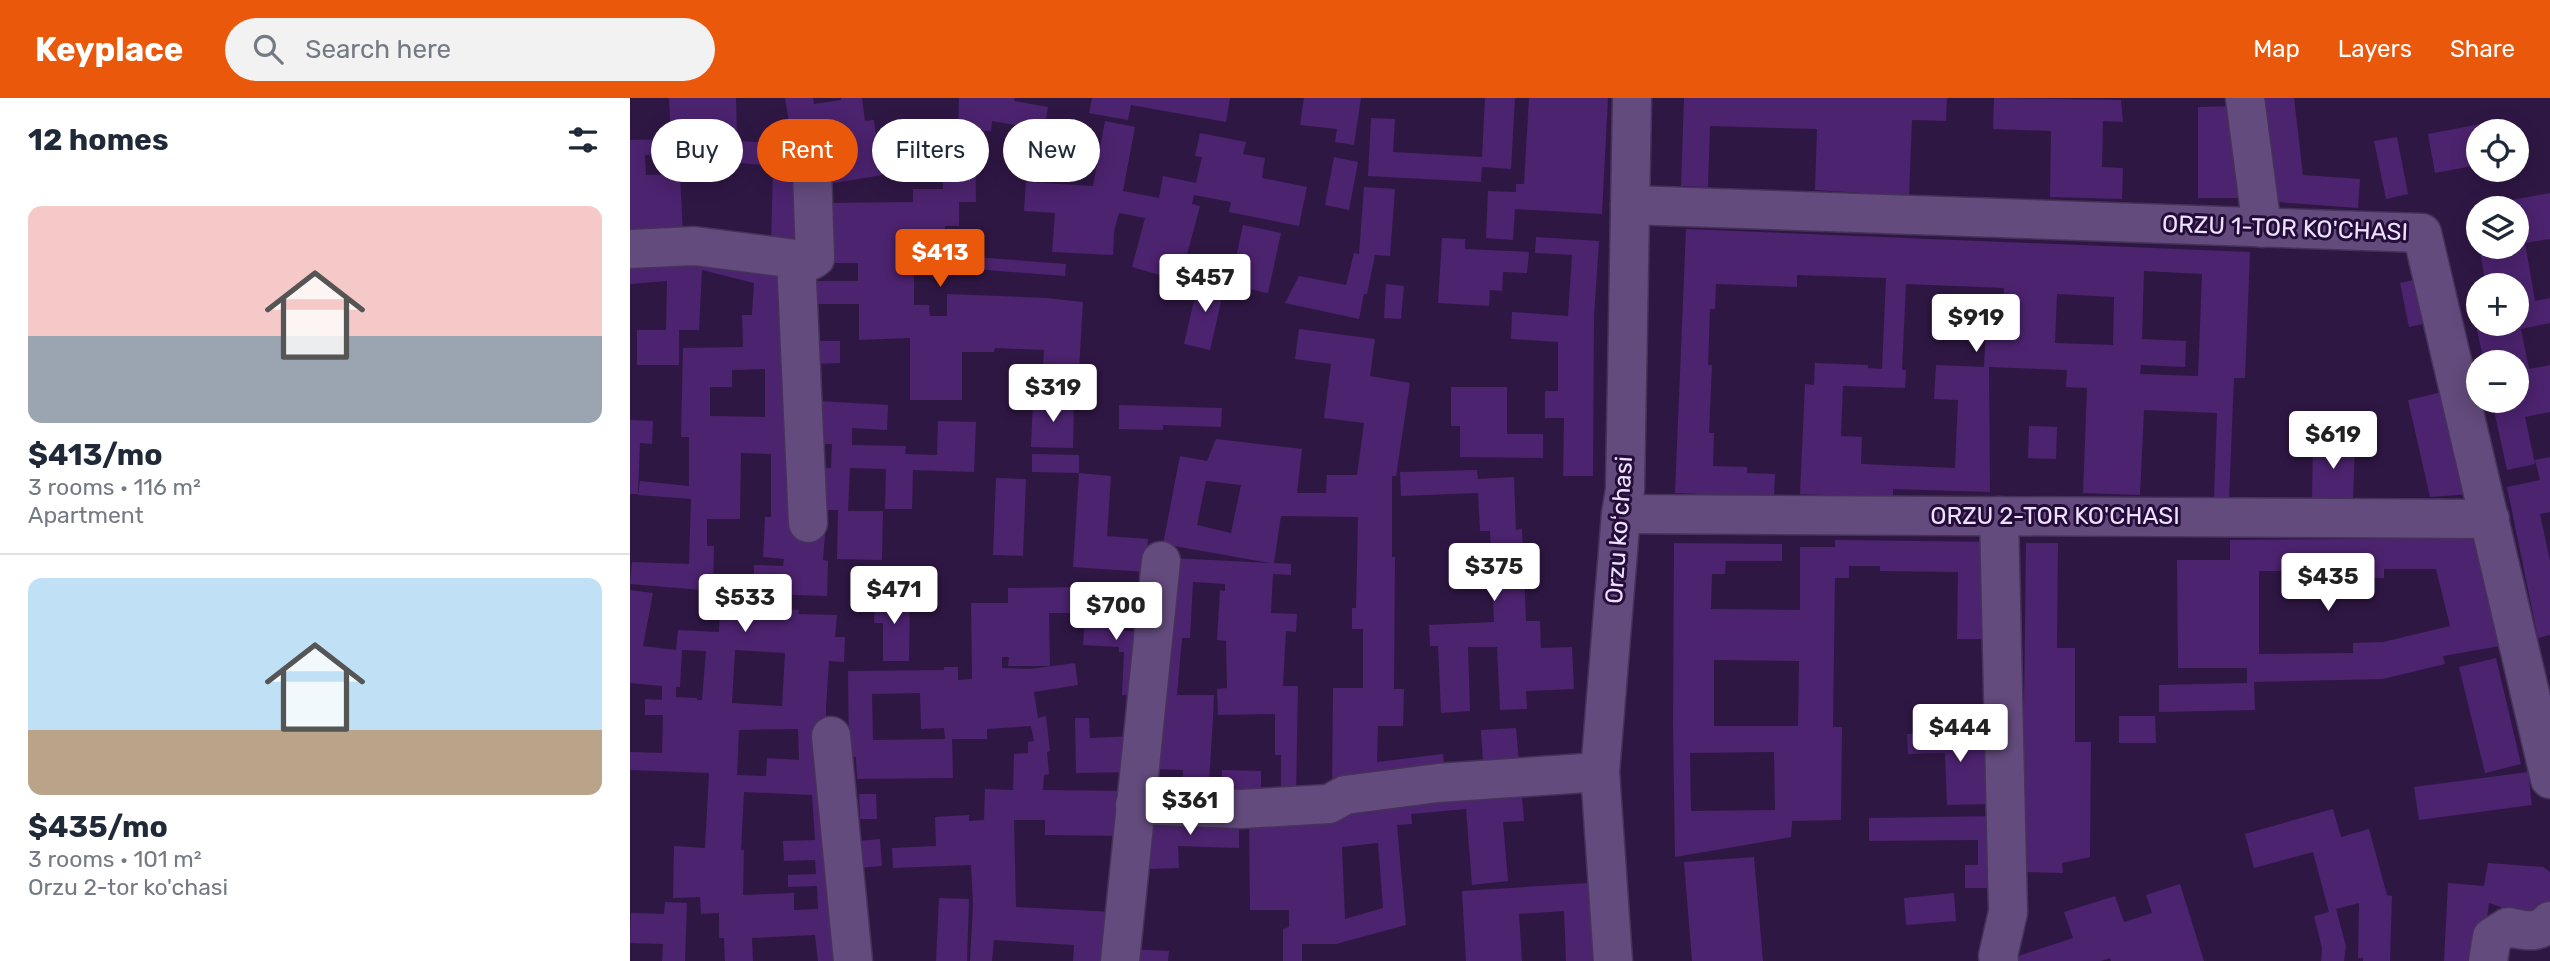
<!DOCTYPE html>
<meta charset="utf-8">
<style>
body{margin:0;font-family:Rubik,sans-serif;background:#f2f2f3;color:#1f2937;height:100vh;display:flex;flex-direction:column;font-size:26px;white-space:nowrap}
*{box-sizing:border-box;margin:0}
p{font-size:23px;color:#747a83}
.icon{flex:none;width:38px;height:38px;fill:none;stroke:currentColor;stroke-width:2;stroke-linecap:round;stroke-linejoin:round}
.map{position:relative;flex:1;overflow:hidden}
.side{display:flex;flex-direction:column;background:#fff;width:630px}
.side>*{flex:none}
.hud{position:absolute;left:21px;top:21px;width:665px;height:63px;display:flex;gap:14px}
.buttons{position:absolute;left:1836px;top:21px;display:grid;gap:14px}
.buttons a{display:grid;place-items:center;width:63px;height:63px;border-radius:50%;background:#fff;box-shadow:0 4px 18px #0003;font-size:35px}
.price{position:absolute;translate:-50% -60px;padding:0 16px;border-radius:7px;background:#fff;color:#222;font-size:23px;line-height:46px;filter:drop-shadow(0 2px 4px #0008)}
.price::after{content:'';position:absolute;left:50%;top:42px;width:21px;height:16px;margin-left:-10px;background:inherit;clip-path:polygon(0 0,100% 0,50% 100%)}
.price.selected{background:#ea580c;color:#fff}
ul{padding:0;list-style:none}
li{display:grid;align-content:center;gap:14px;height:371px;padding:0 28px}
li+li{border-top:2px solid #e0e1e3}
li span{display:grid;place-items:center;height:217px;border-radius:14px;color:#555}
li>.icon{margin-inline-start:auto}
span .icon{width:126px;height:126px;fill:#fffc;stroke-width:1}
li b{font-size:30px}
h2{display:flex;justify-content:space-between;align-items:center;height:84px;padding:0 28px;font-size:30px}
.chip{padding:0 24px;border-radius:32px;background:#fff;box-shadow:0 4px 18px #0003;font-size:24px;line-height:63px}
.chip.selected{background:#ea580c;color:#fff}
header{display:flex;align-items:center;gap:42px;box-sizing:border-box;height:98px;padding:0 35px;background:#ea580c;color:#fff}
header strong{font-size:33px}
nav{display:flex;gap:38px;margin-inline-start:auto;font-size:24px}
.search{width:490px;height:63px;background:#f2f2f3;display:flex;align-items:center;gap:18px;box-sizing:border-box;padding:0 24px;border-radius:38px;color:#747a83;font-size:26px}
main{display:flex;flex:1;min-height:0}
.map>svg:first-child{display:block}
</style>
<header>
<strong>Keyplace</strong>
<div class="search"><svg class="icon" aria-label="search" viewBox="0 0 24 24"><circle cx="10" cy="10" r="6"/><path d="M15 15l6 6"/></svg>Search here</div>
<nav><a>Map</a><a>Layers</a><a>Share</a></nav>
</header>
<main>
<section class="side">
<h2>12 homes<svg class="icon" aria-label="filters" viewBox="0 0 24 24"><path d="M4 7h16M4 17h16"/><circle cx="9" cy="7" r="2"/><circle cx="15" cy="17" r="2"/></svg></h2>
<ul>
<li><span style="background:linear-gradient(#f6c9c9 60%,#9aa5b1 0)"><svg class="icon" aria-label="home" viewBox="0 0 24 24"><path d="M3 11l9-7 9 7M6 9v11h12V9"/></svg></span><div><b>$413/mo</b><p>3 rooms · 116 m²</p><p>Apartment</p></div></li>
<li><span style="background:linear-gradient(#bfe0f5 70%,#b9a48a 0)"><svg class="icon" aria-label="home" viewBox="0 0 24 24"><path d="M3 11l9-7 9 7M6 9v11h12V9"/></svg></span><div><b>$435/mo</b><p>3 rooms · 101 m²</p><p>Orzu 2-tor ko'chasi</p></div></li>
</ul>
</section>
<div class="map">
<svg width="1920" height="863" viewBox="0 0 1920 863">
<rect width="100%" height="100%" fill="#2f1744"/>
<!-- building -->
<g fill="#4c236f" fill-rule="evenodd">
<path d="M39 0H106L107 43 161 46 160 68H180L179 148 141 147 143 68 76 62V55L15 57 16 77 50 76 53 138 0 140V42L41 41Z"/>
<path d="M155 0H183L184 6 211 2V0H232L235 23 244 22 252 77 199 86 194 58 165 62Z"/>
<path d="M329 0H385L384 3 418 9 414 32 362 23 361 33 328 32Z"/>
<path d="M462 0H600L596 24 501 7 498 22 459 15Z"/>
<path d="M674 0H731L724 47 705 44 707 31 670 27Z"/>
<path d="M855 0H885L881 71 852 69 851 84 738 78 741 20 765 21 763 54 852 59Z"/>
<path d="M899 0H978L972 116 885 111 883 142 856 140 858 93 886 94V86H894Z"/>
<path d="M1054 0H1317L1316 23 1282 22 1279 98 1185 92 1187 31 1080 28 1078 89 1051 88Z"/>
<path d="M1364 0 1491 2 1493 24 1473 23 1472 69 1493 70 1492 101 1420 99 1421 33 1363 31Z"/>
<path d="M1635 0H1664L1673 77 1730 81 1728 110 1647 104Z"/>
<path d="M1607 8 1613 100H1568V9Z"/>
<path d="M475 23 505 29 493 93 529 100 533 78 566 85 572 59 565 58 570 35 616 44 613 56 635 60 632 80 677 89 669 128 599 114 601 104 564 97 562 106 570 108 550 183 502 169 515 120 489 115 484 133 483 157 422 154 425 115 394 113 396 84 463 88Z"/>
<path d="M1850 26 1848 67 1805 75 1798 36Z"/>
<path d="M312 39H345L346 104H329V128H315V141H284V207H299L300 218H317V196L417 200 453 204 448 289 412 287 414 252 365 250 364 254H332V302H280V240L229 242V206H176L177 183H228V165H202L201 105 283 104V91H313Z"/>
<path d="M1767 39 1778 96 1756 101 1744 43Z"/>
<path d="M704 59 728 64 719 112 695 107Z"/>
<path d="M734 89 765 91 760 158 745 157 737 196H734L729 221 655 205 669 178 716 187 724 155 729 156Z"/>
<path d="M1920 95V141L1895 145 1905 203 1920 200V225L1891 231 1899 271 1920 267V314L1895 319 1905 366 1877 372 1862 303H1886V264H1854L1843 214 1848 213V226H1886V187H1856L1849 149H1886V110H1861L1860 106Z"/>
<path d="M613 127 651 135 638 195 600 187Z"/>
<path d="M1056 131 1620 154 1615 280H1604L1599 401 1584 400 1587 315 1514 312 1510 397 1453 395 1457 290 1436 289 1437 272 1359 269 1360 394 1263 391V400L1170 396 1175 286 1184 287 1185 265 1238 267V270L1252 271 1256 180 1167 177V189L1086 186 1085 211H1080L1078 267H1082L1079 335H1084L1083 368 1117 369V375L1145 376 1144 399 1045 395ZM1514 173 1572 176 1568 278 1510 276 1511 267 1555 269 1556 243 1512 241ZM1276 186 1374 190 1373 208H1357L1354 269 1306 267 1304 301 1328 302 1325 370 1231 366 1232 339 1211 338 1213 288 1275 290 1276 272H1272ZM1427 196 1484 199 1483 247 1425 245Z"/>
<path d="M906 139 969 143 964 219 963 378H933L934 320H915V293H928V244L881 241 882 214 938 218 942 157 905 155Z"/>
<path d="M812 140 835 141V151L899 154 897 175 873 174 872 193 860 192 859 208 808 205Z"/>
<path d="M317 157 436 166 435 178 317 169Z"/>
<path d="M0 160 164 174 171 436 195 437 193 462 198 463 197 498 139 496V510L169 512 168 516 207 517 205 539H215L214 564 199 563 196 610 197 680 217 863H188L185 837 122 840 123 863H95L94 840H89V815L71 816 70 799 43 800 44 748 75 750 79 675 0 672V654L32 655 33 617H15V601L32 602V588L0 585V492L23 495 13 548 46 552 48 532 89 534 91 487 124 488V467L153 468 154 461 133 459 135 419H141V356L111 355 110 421H77V448H84L83 493 0 486 2 464 59 466 61 401 8 397 10 383 59 388V339H51L53 250 113 249 112 217H122L124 185 72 172 69 232H49V267H7V232H36L37 183 0 186ZM135 271V319L80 318V289H102V272ZM52 552 76 553 72 602H67V600L46 599V589H50ZM105 552 155 555 152 608 102 605ZM168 631 169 662 137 660 136 678 107 677 109 632ZM114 694 182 697 185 742 153 743 154 763 185 762 186 776 158 777V789L187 788 188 811 164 812V795L113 797 114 752H111Z"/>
<path d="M1792 180 1802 224 1779 229 1770 185Z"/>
<path d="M569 181 595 187 580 252 554 246Z"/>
<path d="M756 186 774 188 771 221 754 220Z"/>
<path d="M669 231 745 241 740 278 780 285 766 378H762V459H765L764 591H774L773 628H748L747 664 813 656 816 683 702 695 703 590H733V531H722V510H726L728 419 651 418 644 465 661 466V477L643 476 641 515 667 516 666 534 656 533 653 588H668L666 700H651V657H645V616L588 617 587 591 597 590 596 543 587 542 590 492 595 493V486L563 484 560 540H552L547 597H584L583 620 578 701 551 700 553 672 520 671 542 460 640 465 533 446 550 358 577 363 586 341 672 351 667 395H696L697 377H727L734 325 694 320 701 266 665 261ZM576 383 611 387 601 435 567 427Z"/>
<path d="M183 243H210V265L183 266Z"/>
<path d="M821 289H877V336H913V360L830 359V328H821Z"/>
<path d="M1817 293 1842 396 1800 399 1778 302Z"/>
<path d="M403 302 444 303 443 350 401 349Z"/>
<path d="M188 303 258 307 257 332 222 330V347L276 348 275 356 307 357 308 323 346 324 344 374 283 372 282 411H255L256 371 220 370 218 413H253L252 462 207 461 208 412H190L191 370H201L202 346H187Z"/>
<path d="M489 307 592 310 591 329 533 327V332L489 331Z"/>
<path d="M0 322 23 323 22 346 10 345 8 396H0Z"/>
<path d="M1399 328 1427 329 1426 361 1398 360Z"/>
<path d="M1683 345 1725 346 1723 402 1682 401Z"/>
<path d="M402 356 449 357V375L402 374Z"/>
<path d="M1920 359V414L1910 416 1920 463V537L1908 540 1877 389 1910 382 1905 362Z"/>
<path d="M847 372 848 381 884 379 886 432 892 431 896 523H910L911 550 942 549 944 591 896 593 897 611 870 612 867 549H838L840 613 811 615 808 548H800L799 527 864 524 860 433H850L848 395 771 398 770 374Z"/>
<path d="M449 375 481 378 477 438 518 441 516 474 443 469Z"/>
<path d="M366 380 396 381 393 458 363 457Z"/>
<path d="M1850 440 1876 547 1813 558 1815 566 1753 581 1624 584 1625 612 1529 614V587L1617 585V570H1548L1547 462H1600V442ZM1754 471H1806L1820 528 1753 544 1723 545V555L1629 556V473H1720V480H1754Z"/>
<path d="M1205 442 1368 444V541H1327L1328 474 1250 473V468H1219V480H1205L1203 629H1212L1211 722 1162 723 1161 739 1045 759 1043 627 1044 445 1152 446V463H1096L1095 476H1082L1081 511 1170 512V449H1205ZM1084 562 1169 563 1168 628H1084ZM1144 654 1145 712 1061 713 1060 655Z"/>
<path d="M1396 445H1428L1427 550H1445V644H1461L1460 759 1432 765 1433 775 1392 774Z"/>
<path d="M452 489V515H419L420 568H378L379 559H372V570L400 571 445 565 448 587 404 594 408 620 416 618 420 653 417 654 419 676 414 677 413 692 499 693 498 738 415 737V722H384L386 809 484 814 481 863H443L444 847 364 842 362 863H340L343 807 341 767 263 770 262 750 306 748 305 719 339 717V723L354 722 355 691 383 692 384 656 398 655V644L404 643 401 628 357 631V641H322L323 680 227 681 226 659H219L218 573 314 572V569H328V582L342 581 341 505H378V490ZM290 595 291 631 314 630 315 641 243 642 242 596Z"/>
<path d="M245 497H280L279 563H253V525H244Z"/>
<path d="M456 498 486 499 484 532 513 534 515 598 492 597 494 554H489V549L453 547Z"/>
<path d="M1866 560 1891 666 1855 675 1829 569Z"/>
<path d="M1489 618H1525L1526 645H1489Z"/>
<path d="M445 620H459L460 640 506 638 502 674 446 675Z"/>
<path d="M886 630 890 676 854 678 851 632Z"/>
<path d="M1359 633 1362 706 1317 707 1315 655 1278 656 1277 636Z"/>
<path d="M592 672 631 673V702L591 701Z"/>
<path d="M1898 674 1902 707 1789 722 1784 689Z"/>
<path d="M891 685 894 723 873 724 878 783 842 787 836 711 781 716 782 726 767 727 776 827 706 846H672V863H653V831L659 829V812H620L619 722 658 721 743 714 742 698ZM748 745 753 810 715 821 712 749Z"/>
<path d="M229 696H246L247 721H230Z"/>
<path d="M1703 711 1711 739 1739 731 1757 797 1762 798 1760 863H1733V860H1728L1729 805 1706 811 1716 848 1714 863H1691L1692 850 1684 818 1699 814 1683 754 1624 770 1615 736Z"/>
<path d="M538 718 609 719V750L548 748 549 770 520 771 519 733Z"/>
<path d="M1375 718V790H1335V767H1348V742L1239 743V720Z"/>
<path d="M250 741 252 768 228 770 227 743Z"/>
<path d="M1124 759 1133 863H1062L1054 764Z"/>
<path d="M1858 765 1913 769 1920 774V812L1914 824 1859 805 1851 863H1814L1818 785 1854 788Z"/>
<path d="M958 785 963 863H936L934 813 889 816 892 863H836L832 793Z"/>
<path d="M1550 786 1574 863H1481L1480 860 1471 863H1380L1379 861 1443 840 1434 814 1485 798 1494 824 1522 815 1516 797Z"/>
<path d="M1324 795 1326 823 1276 827 1274 800Z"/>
<path d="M309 800 339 801 337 863H306Z"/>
<path d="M35 804 57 805 55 863H32L33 846 0 845 1 815 34 816Z"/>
<path d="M497 851 539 853 538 863H497Z"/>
</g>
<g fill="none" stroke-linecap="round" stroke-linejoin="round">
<!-- minor casing -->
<g stroke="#463259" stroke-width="41">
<g id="minor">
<path d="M1615 0 1632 130"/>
<path d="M1000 107 1792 135 1920 681"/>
<path d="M0 151 64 148 166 161 178 425"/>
<path d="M166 161 180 163 185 160 182 72"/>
<path d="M991 416 1860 421"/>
<path d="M201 638 223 863"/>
<path d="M505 707 611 711 699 706 715 697 808 685 970 674"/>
<path d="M490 863 531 463"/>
<path d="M983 863 970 674 991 416 995 392 1002 0"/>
<path d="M1369 863 1368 858 1378 814 1369 418"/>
<path d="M1858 863 1862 839 1878 829C1894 832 1908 837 1920 823"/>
</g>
</g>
<!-- minor -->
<use href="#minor" stroke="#634b7d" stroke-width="38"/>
</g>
<g text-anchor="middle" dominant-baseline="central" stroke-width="6" stroke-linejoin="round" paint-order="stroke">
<!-- street labels -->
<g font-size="24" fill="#eee1ff" stroke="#250d39">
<text transform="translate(1655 130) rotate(2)">ORZU 1-TOR KO'CHASI</text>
<text x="1425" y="418">ORZU 2-TOR KO'CHASI</text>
<text transform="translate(989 432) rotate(-86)">Orzu koʻchasi</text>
</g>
</g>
</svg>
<div class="buttons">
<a><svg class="icon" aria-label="locate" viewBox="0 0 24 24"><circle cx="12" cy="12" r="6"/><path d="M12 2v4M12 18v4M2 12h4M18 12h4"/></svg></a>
<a><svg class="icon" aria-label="layers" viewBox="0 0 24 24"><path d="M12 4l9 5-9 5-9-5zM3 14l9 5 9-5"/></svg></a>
<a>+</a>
<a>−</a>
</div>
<b class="price selected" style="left:310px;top:191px">$413</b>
<b class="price" style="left:575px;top:216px">$457</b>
<b class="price" style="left:1346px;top:256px">$919</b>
<b class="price" style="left:423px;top:326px">$319</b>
<b class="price" style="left:1703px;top:373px">$619</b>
<b class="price" style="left:864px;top:505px">$375</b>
<b class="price" style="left:1698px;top:515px">$435</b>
<b class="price" style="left:264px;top:528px">$471</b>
<b class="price" style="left:115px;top:536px">$533</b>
<b class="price" style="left:486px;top:544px">$700</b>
<b class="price" style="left:1330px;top:666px">$444</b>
<b class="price" style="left:560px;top:739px">$361</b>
<div class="hud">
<a class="chip">Buy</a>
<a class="chip selected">Rent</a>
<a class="chip">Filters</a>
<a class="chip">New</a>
</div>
</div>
</main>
